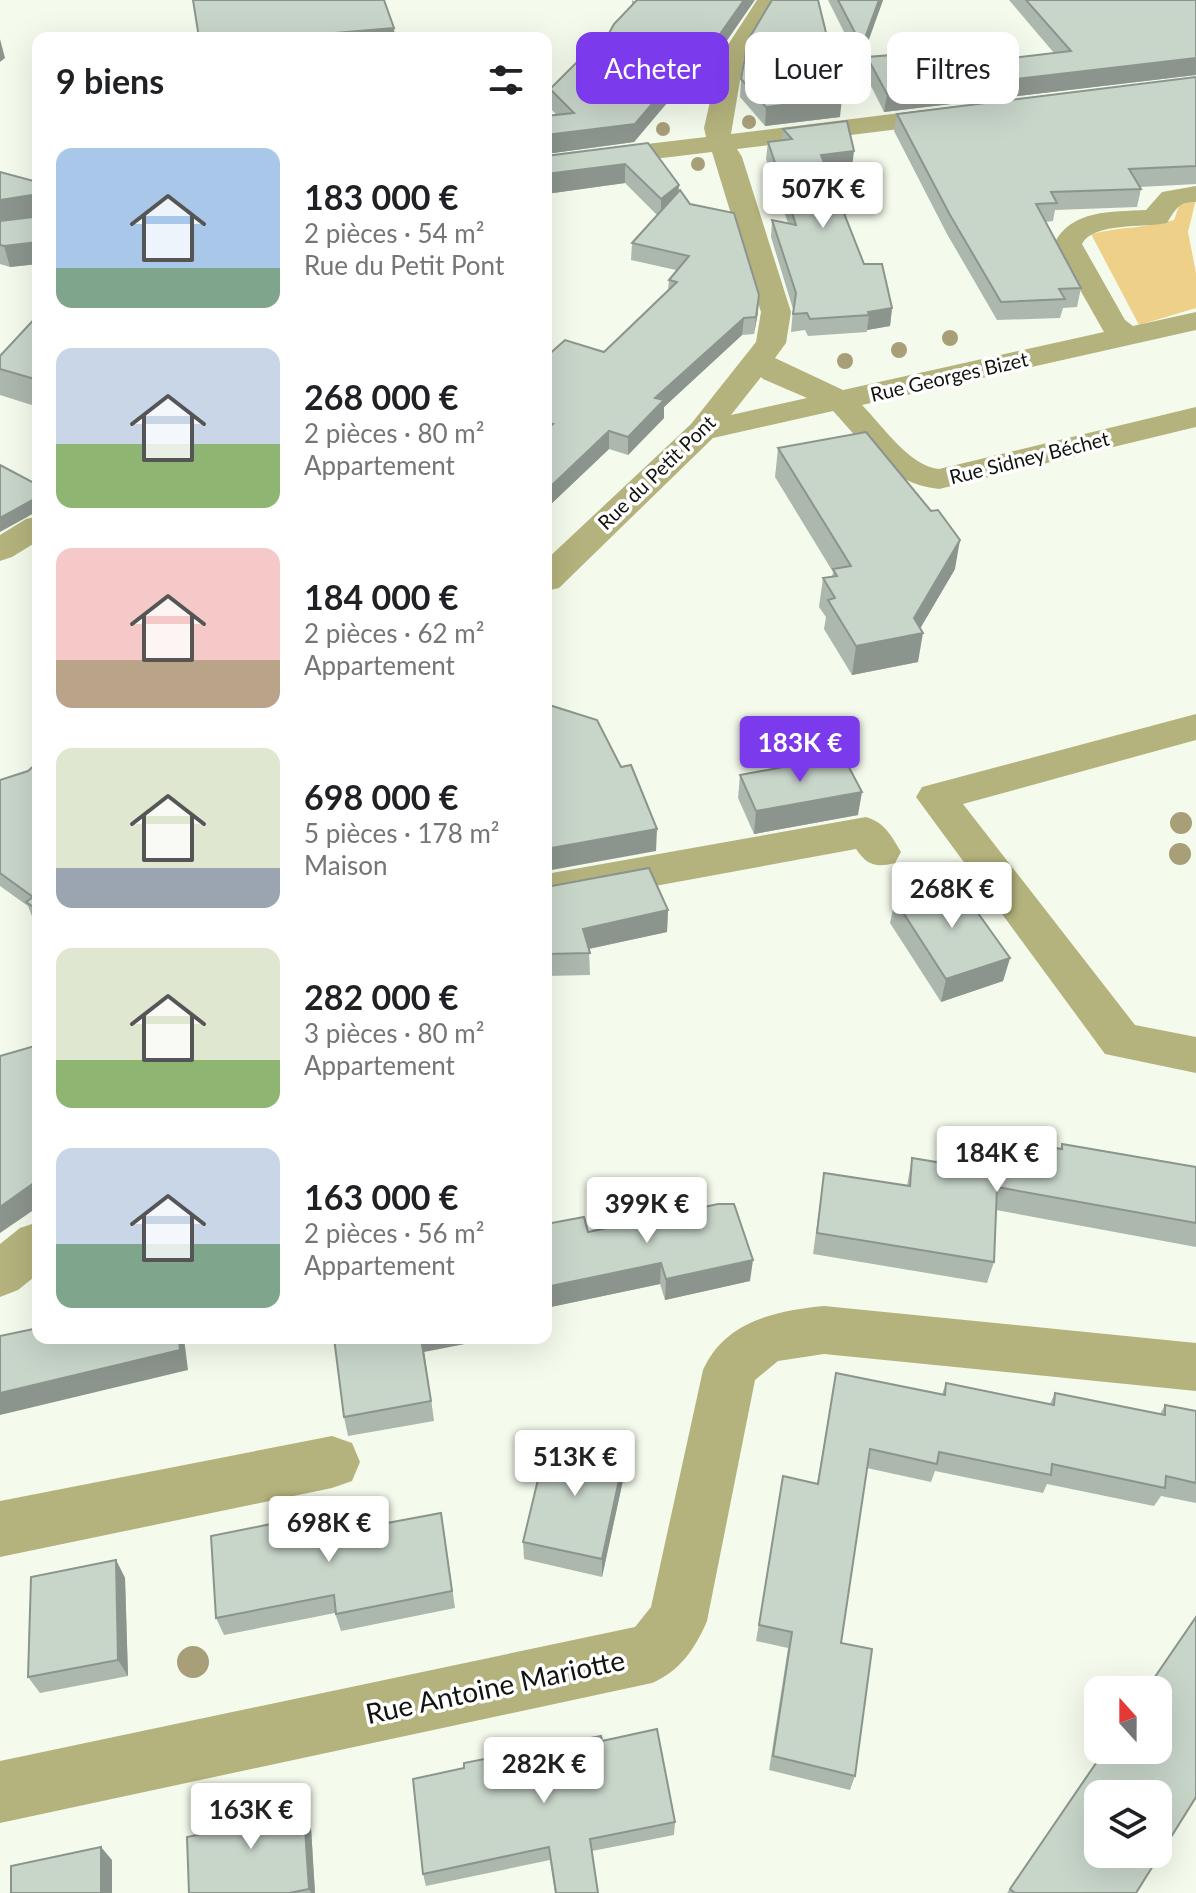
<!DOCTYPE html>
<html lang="fr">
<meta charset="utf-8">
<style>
body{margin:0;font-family:Lato,sans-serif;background:#f6f6f6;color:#202124;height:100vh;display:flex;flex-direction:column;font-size:30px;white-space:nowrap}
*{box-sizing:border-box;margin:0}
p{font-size:26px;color:#757577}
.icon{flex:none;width:44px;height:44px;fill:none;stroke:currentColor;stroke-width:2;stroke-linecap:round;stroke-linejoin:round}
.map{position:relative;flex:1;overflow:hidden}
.drawer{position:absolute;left:32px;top:32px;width:520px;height:1312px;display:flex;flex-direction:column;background:#fff;border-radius:16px;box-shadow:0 8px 32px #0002}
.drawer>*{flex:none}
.banner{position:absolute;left:576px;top:32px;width:500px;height:72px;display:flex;gap:16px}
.needle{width:52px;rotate:339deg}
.tools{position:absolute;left:1084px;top:1676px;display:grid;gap:16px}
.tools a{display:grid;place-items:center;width:88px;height:88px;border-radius:16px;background:#fff;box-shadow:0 8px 32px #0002;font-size:40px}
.price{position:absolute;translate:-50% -68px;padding:0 18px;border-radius:8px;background:#fff;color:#222;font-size:26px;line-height:52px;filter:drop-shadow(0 2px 4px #0008)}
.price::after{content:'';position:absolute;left:50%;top:48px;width:24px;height:18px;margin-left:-12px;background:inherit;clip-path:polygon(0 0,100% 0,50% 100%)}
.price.current{background:#7c3aed;color:#fff}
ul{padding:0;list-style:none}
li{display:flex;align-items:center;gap:24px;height:200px;padding:0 24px}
li span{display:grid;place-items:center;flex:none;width:224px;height:160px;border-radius:16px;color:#555}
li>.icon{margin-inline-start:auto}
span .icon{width:96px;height:96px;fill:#fffc;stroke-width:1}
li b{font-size:34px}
h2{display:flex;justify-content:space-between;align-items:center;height:96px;padding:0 24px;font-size:34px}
.tag{padding:0 28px;border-radius:16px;background:#fff;box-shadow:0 8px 32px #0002;font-size:28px;line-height:72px}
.tag.current{background:#7c3aed;color:#fff}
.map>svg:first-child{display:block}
</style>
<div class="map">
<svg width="1196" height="1893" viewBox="0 0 1196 1893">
<rect width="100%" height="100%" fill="#f4fbec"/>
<!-- green -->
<path fill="#efd088" d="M1196 199 1188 232 1196 273V308L1139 325 1091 234C1119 227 1147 228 1174 220L1179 206Z"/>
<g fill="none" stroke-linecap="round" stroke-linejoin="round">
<!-- minor -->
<g fill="#b4b37d" fill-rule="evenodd">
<path d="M757 0H779L744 57 731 134 956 106 965 109 969 114 965 119 956 122 737 149 742 157 791 312 786 343 775 358 843 390 1104 332 1054 244C1071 209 1112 212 1146 210L1162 192 1196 186V202C1178 202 1176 209 1167 223 1144 228 1093 222 1082 244L1125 320 1133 326 1196 312V330L862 405C883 426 909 466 939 469L1196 407V427L939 489C887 483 867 447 833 411L713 438 559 588 546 591V560L691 424 756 342 761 312 712 152 546 172V156L706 137 704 128 720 57ZM761 377 763 379 807 398 731 415Z"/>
<path d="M38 516V541L12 557 0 561V535L26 519Z"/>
<path d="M1196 714V740L963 804 1135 1025 1196 1037V1073L1105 1054 916 797 922 787Z"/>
<path d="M866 817C885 823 891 835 901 852L895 863C875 868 867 865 856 849L546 906V874Z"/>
<path d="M38 1222V1274L18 1290 0 1297V1244L20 1228Z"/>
<path d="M824 1306 1196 1343V1391L824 1354 778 1361 755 1380 707 1621C695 1649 680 1671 652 1683L0 1823V1761L635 1627 651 1607 703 1370C725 1321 775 1311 824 1306Z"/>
<path d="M332 1436 352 1443 360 1462 352 1481 332 1488 0 1557V1501Z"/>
</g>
</g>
<!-- trees -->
<g fill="#a89f79">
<circle cx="749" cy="122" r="7"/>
<circle cx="663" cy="129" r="7"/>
<circle cx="698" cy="164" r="7"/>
<circle cx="950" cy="338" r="8"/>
<circle cx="899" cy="350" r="8"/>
<circle cx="845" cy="361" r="8"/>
<circle cx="1181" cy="823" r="11"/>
<circle cx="1180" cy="854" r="11"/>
<circle cx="193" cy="1662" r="16"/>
</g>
<!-- wall -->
<g fill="#acb7ad">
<path d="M632 0 717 55 710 86 683 84 634 142 546 154V116L557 115 550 108V89L594 60 632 5Z"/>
<path d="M828 0H883L860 64Z"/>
<path d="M1009 0H1196V75L884 112 865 74 867 57 946 66 1054 53Z"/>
<path d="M1196 77V184L1140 187 1141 189 1137 207 1055 210 1053 221 1045 222 1081 288 1077 307 1063 308 1060 318 997 320 947 234 894 131 897 114Z"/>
<path d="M741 79 840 117 765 126 740 97Z"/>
<path d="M783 129 852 168 827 171 864 264 892 308 890 326 867 330V332L808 336 805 330 791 332 793 309 771 237 772 220 788 223 766 159 768 142 782 140Z"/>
<path d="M648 143 678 192 758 312 754 334 742 335 664 407V418L628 455 609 449 549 506 546 505V357L604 352 668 290 669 280 676 270 631 260 632 243 657 215 625 183 546 194Z"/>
<path d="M0 172 37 182 38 181V264L10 267 0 264Z"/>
<path d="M38 315V407L0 395V356Z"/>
<path d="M778 448 955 569 920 628 918 662 852 675 824 629 826 617 819 607 823 578 832 577 833 572 775 477Z"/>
<path d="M38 762V923L33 919 28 906 0 886V780L28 771Z"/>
<path d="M740 775 858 815 754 834 738 798Z"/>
<path d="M546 887 668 910 667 932 589 949 590 975 546 976Z"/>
<path d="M895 900 1010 958 1003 981 941 1002 890 923Z"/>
<path d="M962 1134 1060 1149 1062 1144 1196 1167V1247L996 1210 994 1262 987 1283 813 1254 824 1173 907 1186 912 1158 955 1165 956 1156Z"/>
<path d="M546 1224 588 1232 750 1281 665 1300 660 1284 546 1308Z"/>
<path d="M424 1352 434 1421 348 1436 344 1417Z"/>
<path d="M836 1373 942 1394 946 1383 1050 1404 1055 1393 1160 1414 1165 1405 1196 1411V1503L1161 1496 1154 1506 1047 1484 1043 1493 935 1471 931 1482 867 1468 841 1643 855 1776 850 1790 769 1770 788 1648 756 1641 780 1495 817 1484Z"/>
<path d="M625 1452V1471L602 1577 524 1559 523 1542Z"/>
<path d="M444 1531 455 1608 341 1631 335 1613 224 1635 216 1618 332 1533Z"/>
<path d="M116 1560 125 1578 128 1676 40 1693 28 1677Z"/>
<path d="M1196 1616 1136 1893H1007L1104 1750H1158V1690H1145Z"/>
<path d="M602 1741 675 1822 674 1835 592 1851 598 1893H555L550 1860 426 1886 423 1874Z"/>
<path d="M303 1798 310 1812 315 1893H189L202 1834Z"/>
</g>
<!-- shaded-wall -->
<g fill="#8c958d">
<path d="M744 0H755L717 55 710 86 711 68 718 37Z"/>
<path d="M879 0H883L860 64 862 46Z"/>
<path d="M394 28 395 38H275Z"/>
<path d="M0 39 5 58 0 62Z"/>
<path d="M1196 58V75L884 112 887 94Z"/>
<path d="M684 66 683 84 634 142 546 154V135Z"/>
<path d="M842 98 840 117 765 126 766 107Z"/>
<path d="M854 151 852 168 819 172 821 155Z"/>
<path d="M625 164V183L546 194V174Z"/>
<path d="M679 185 678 204 661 219V199Z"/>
<path d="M32 195 38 216 0 222V200Z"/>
<path d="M38 242V264L10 267 4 246Z"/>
<path d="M759 295 758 312 754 334 756 317Z"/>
<path d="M892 308 890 326 867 330 869 315 868 312Z"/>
<path d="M744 318 742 335 664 407V418L628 455V437L655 398Z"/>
<path d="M609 431V449L549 506V488Z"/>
<path d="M38 497V511L0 532V518Z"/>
<path d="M960 540 955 569 917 634 923 633 918 662 852 675 856 646 914 618Z"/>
<path d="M862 792 858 815 754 834 756 811Z"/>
<path d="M657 829 656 851 546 871V849Z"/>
<path d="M668 910 667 932 583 950V929Z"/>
<path d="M1010 958 1003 981 941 1002 946 979Z"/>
<path d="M38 1180V1207L0 1233V1207Z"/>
<path d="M753 1260 750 1281 665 1300 666 1279Z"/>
<path d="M661 1263 660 1284 546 1308V1287Z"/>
<path d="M179 1338H184L188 1370 0 1415V1393Z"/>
<path d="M421 1338H496L424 1352 434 1421Z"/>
<path d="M625 1452V1471L602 1577V1559Z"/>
<path d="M326 1513 332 1531 334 1552 328 1534Z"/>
<path d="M116 1560 125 1578 128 1676 118 1660Z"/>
<path d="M303 1798 310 1812 315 1893H311L309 1889Z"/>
<path d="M101 1847 112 1860V1893H101Z"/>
</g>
<!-- building -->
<g fill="#c8d5c9" stroke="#8c958d" stroke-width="2" fill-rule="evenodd">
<path d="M193 0H384L394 28 275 38H199Z"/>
<path d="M637 0H744L718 37 711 68 684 66 635 124 546 135V116L574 113 550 89 582 57 594 60 614 24Z"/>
<path d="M772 0H818L842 98 766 107 741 79 748 40Z"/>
<path d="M838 0H879L862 46Z"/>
<path d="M1026 0H1196V58L887 94 867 57 932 52 946 66 1071 51Z"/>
<path d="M1196 77V166L1129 169 1141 189 1051 192 1057 203 1036 204 1081 288 1059 289 1065 299 1001 302 950 215 897 114Z"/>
<path d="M847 121 854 151 821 155 864 264H882L892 308 868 312 869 315 810 319 807 313 793 314 796 293 772 220 796 225 768 142 792 139 783 129Z"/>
<path d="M648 143 679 185 661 199 625 164 546 174V156Z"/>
<path d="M0 172 37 182 38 181V242L4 246 0 245V221L33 217 36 214V198L32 195 0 200Z"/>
<path d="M680 190 690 204 734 213 759 295 756 317 744 318 655 398 664 400 628 437 609 431 549 488 546 487V430L553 424 546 422V357L565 340 604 352 677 282 669 280 689 256 632 243Z"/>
<path d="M38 315V380L0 369V356Z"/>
<path d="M866 432 931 511 938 510 960 540 914 618 923 633 856 646 828 600 835 598 823 578 837 576 833 569 851 566 778 448Z"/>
<path d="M0 465 38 485V497L0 518Z"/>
<path d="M546 704 597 720 621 767 631 765 657 829 546 849Z"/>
<path d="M843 756 862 792 756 811 740 775Z"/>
<path d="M38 762V910L26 902 33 897 0 873V780L28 771Z"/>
<path d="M649 868 668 910 583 929 590 953 546 954V887Z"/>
<path d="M955 881 1010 958 946 979 895 900Z"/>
<path d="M38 1045V1180L0 1207V1056Z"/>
<path d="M962 1134 1062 1149V1144L1196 1167V1223L997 1187 994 1262 817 1233 824 1173 910 1186 912 1158 960 1166Z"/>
<path d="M718 1204H734L753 1260 666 1279 661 1263 546 1287V1224L584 1217 588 1232Z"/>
<path d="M38 1328V1338H179L180 1350 0 1393V1336Z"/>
<path d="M334 1338H421L431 1401 344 1417Z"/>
<path d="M836 1373 945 1395 946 1383 1054 1405 1055 1393 1165 1415V1405L1196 1411V1483L1166 1476 1165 1488 1052 1464 1051 1475 939 1452 937 1464 870 1449 841 1643 872 1649 855 1776 773 1756 792 1632 759 1625 783 1476 818 1484Z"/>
<path d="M548 1438 625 1452 602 1559 523 1542Z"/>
<path d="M326 1513 328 1534 441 1513 452 1591 336 1614 334 1595 216 1618 211 1536Z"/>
<path d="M116 1560 118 1660 28 1677 31 1577Z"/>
<path d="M1196 1617V1797L1136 1893H1015L1010 1889 1105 1750H1158V1690H1146ZM1098 1794H1158V1854H1098Z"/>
<path d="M657 1729 675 1822 590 1839 598 1893H556L549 1847 423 1874 413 1779 464 1768V1763L601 1736 602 1741Z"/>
<path d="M303 1798 309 1889 289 1893H189L187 1837 202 1834V1817Z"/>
<path d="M101 1847V1893H11V1866Z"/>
</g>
<g text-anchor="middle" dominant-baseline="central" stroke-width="7" stroke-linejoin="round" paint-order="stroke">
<!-- far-street labels -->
<g font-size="20" fill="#12140f" stroke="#fff">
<text transform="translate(949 376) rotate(-13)">Rue Georges Bizet</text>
<text transform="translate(1029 457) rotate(-14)">Rue Sidney Béchet</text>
<text transform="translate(656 472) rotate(-44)">Rue du Petit Pont</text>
</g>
<!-- near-street labels -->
<g font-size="28" fill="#12140f" stroke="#fff">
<text transform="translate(495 1686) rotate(-12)">Rue Antoine Mariotte</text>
</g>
</g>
</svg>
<div class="tools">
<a><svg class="needle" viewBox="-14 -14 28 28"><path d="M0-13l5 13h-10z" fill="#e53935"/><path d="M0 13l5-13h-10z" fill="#757577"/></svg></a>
<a><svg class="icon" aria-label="layers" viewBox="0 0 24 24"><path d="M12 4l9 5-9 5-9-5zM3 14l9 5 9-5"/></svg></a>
</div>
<b class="price" style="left:823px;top:230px">507K €</b>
<b class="price current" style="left:800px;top:784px">183K €</b>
<b class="price" style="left:952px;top:930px">268K €</b>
<b class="price" style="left:997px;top:1194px">184K €</b>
<b class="price" style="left:647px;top:1245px">399K €</b>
<b class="price" style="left:575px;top:1498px">513K €</b>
<b class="price" style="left:329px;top:1564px">698K €</b>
<b class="price" style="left:544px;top:1805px">282K €</b>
<b class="price" style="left:251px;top:1851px">163K €</b>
<div class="banner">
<a class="tag current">Acheter</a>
<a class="tag">Louer</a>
<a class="tag">Filtres</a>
</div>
<section class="drawer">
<h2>9 biens<svg class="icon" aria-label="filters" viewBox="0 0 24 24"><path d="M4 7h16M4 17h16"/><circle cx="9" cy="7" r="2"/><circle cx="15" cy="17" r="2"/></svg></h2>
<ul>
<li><span style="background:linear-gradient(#a9c7e8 75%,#7fa58c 0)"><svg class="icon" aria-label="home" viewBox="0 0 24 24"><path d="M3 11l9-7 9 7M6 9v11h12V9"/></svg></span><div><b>183 000 €</b><p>2 pièces · 54 m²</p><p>Rue du Petit Pont</p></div></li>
<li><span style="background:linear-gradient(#c9d6e8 60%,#8fb573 0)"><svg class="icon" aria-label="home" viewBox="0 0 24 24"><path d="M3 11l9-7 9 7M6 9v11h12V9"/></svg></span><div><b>268 000 €</b><p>2 pièces · 80 m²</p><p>Appartement</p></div></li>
<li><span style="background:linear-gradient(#f6c9c9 70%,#b9a48a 0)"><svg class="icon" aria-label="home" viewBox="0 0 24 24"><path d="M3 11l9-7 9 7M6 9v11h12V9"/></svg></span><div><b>184 000 €</b><p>2 pièces · 62 m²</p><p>Appartement</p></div></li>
<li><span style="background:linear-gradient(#dfe7d0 75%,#9aa5b1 0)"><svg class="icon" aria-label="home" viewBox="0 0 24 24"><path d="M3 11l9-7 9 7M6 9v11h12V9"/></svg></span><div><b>698 000 €</b><p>5 pièces · 178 m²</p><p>Maison</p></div></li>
<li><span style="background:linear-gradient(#dfe7d0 70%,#8fb573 0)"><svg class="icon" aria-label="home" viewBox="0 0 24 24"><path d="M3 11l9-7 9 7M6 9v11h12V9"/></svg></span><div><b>282 000 €</b><p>3 pièces · 80 m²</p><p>Appartement</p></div></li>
<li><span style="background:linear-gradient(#c9d6e8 60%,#7fa58c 0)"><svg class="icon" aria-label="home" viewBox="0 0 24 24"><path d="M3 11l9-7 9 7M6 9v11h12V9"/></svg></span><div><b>163 000 €</b><p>2 pièces · 56 m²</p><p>Appartement</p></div></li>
</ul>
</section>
</div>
